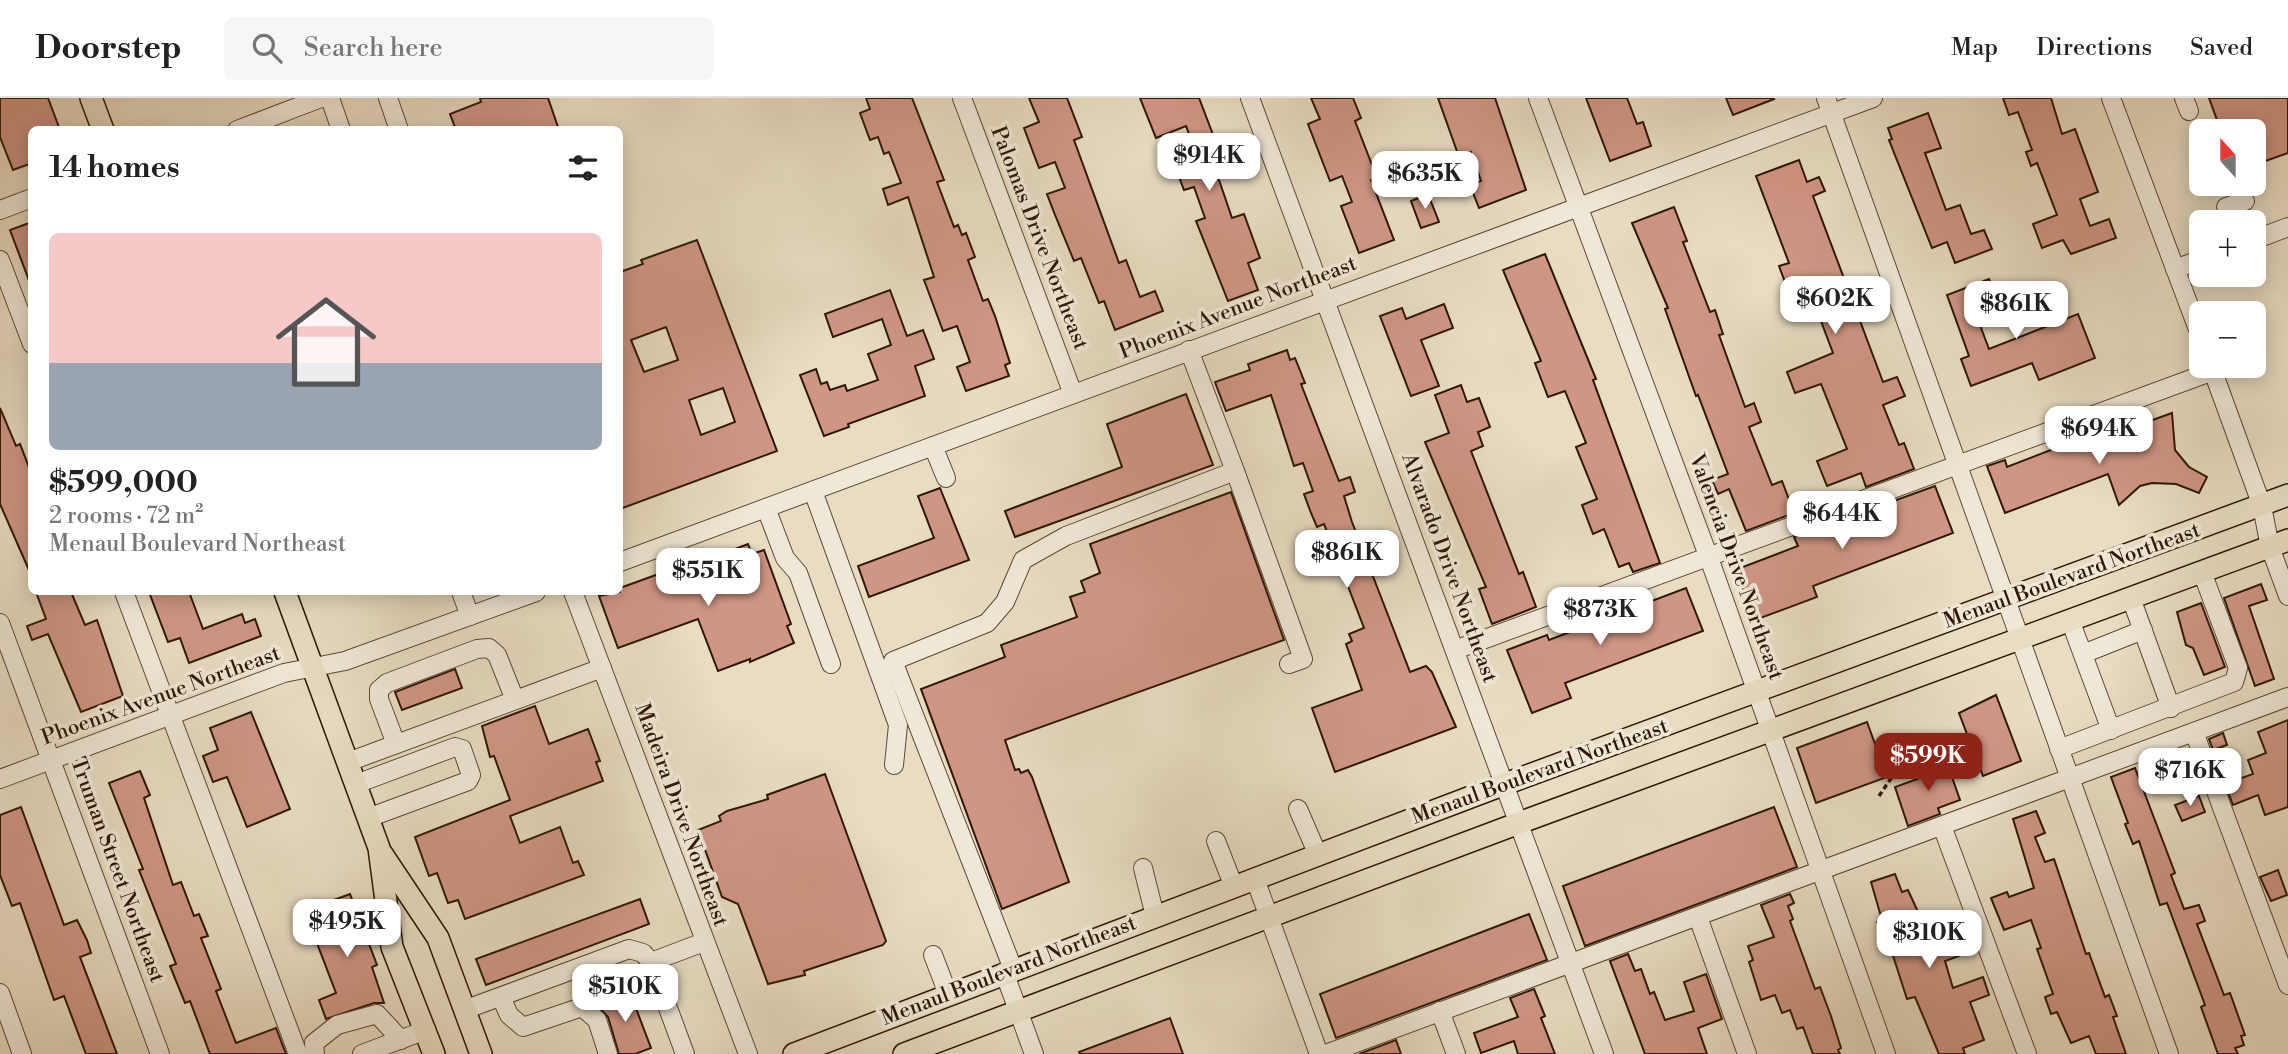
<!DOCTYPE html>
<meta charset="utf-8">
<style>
body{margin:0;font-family:"Libre Bodoni",serif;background:#f6f6f6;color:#222;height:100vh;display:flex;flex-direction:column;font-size:26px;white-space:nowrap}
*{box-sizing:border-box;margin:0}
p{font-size:23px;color:#767676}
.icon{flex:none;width:38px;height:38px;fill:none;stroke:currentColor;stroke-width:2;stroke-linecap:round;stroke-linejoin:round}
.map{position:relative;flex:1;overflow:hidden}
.details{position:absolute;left:28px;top:28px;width:595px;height:469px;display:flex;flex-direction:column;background:#fff;border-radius:10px;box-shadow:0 4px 18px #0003}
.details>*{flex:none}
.needle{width:46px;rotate:339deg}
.fabs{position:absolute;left:2189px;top:21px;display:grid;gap:14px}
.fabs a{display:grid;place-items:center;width:77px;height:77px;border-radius:10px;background:#fff;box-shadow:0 4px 18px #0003;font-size:35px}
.price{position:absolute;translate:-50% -60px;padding:0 16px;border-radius:14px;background:#fff;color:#222;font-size:23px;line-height:46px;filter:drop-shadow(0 2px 4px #0008)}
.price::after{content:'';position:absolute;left:50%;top:42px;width:21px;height:16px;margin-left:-10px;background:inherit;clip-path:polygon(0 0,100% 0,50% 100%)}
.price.active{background:#8f2418;color:#fff}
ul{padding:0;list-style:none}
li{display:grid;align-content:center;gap:14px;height:371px;padding:0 21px}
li+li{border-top:2px solid #e0e0e0}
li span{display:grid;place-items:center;height:217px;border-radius:10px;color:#555}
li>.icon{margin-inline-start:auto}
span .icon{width:126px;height:126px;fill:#fffc;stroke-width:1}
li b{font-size:30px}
h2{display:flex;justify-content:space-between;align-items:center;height:84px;padding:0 21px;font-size:30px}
header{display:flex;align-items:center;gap:42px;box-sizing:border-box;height:98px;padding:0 35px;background:#fff;border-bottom:2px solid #e0e0e0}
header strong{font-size:33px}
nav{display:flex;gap:38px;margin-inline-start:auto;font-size:24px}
.search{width:490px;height:63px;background:#f6f6f6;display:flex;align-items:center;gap:18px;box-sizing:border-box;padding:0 24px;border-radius:10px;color:#767676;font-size:26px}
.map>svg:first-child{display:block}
</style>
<header>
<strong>Doorstep</strong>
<div class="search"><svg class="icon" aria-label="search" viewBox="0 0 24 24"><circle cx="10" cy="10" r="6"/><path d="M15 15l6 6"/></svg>Search here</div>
<nav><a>Map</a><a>Directions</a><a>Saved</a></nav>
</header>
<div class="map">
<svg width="2288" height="956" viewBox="0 0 2288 956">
<rect width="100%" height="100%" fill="#e8dcc2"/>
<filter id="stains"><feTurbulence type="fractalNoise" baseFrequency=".00286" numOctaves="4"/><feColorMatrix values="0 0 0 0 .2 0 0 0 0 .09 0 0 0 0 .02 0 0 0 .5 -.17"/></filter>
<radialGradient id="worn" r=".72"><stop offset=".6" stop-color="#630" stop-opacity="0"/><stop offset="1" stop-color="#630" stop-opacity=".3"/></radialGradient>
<!-- building -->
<g fill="#d09685" stroke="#2e1804" stroke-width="2" fill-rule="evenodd">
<path d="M0 0H48L60 32H32V65L13 72 0 39Z"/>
<path d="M480 0H548L559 32H456L450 16 481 4Z"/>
<path d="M866 0H912L944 82 937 84 954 129 958 127 962 137 966 135 975 159 968 162 983 203 988 201 995 218 1010 265 1005 267 1009 278 966 293 957 269 970 264 957 228 943 233 924 182 934 179 908 99 888 107 883 91 901 85 889 54 884 56 878 39 870 42 860 15 870 11Z"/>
<path d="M1029 0H1067L1082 39 1074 42 1119 165 1126 162 1140 199 1155 193 1163 213 1115 232 1104 203 1099 205 1081 160 1074 163 1055 117 1047 96 1065 90 1055 64 1039 70 1024 30 1039 24Z"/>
<path d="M1140 0H1199L1228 76 1218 79 1232 120 1244 116 1260 160 1248 165 1258 192 1228 203 1196 123 1205 120 1194 89 1184 92 1174 66 1197 57 1186 28 1156 40Z"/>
<path d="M1311 0H1353L1361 20 1355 23 1377 80 1371 82 1394 142 1359 155 1341 108 1352 104 1342 78 1330 83 1308 26 1320 21Z"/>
<path d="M1438 0H1495L1526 92 1479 110 1470 87 1481 83 1471 54 1459 59Z"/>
<path d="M1586 0H1627L1637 26 1643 24 1651 48 1610 63Z"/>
<path d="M1726 0H1773L1774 1 1733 17Z"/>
<path d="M2003 0H2051L2062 36 2075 31 2098 94 2080 101 2090 128 2109 121 2116 140 2071 156 2063 142 2042 150 2033 126 2057 117 2037 65 2031 68 2026 54 2032 52 2018 14 2009 17Z"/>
<path d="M2209 0H2288V55L2254 67V33H2221Z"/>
<path d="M1928 15 1941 50 1925 55 1946 112 1960 107 1971 136 1984 132 1992 151 1955 165 1947 144 1932 150 1889 42 1892 41 1888 30Z"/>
<path d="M1799 62 1807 84 1819 79 1825 93 1813 98 1883 284 1897 279 1905 298 1883 307 1899 347 1904 345 1914 371 1866 389 1861 375 1827 388 1817 363 1847 351 1821 286 1795 295 1787 274 1833 255 1813 202 1804 205 1795 181 1785 184 1779 168 1789 165 1756 78Z"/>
<path d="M1428 96 1439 124 1421 130 1411 103Z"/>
<path d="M1674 109 1687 143 1683 144 1710 214 1715 212 1723 236 1719 237 1745 309 1754 305 1761 324 1749 329 1772 387 1782 383 1794 415 1746 433 1729 391 1718 396 1712 382 1728 376 1698 297 1696 298 1665 211 1668 210 1632 125Z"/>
<path d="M32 124V184L30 185 10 132Z"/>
<path d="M697 142 777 353 620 411V174L643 166 641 162ZM666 229 678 262 644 274 631 242ZM723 290 735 324 701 337 689 302Z"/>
<path d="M1545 156 1596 281 1593 282 1660 465 1633 474 1629 465 1619 469 1604 431 1593 436 1582 407 1597 401 1576 349 1586 345 1565 293 1548 299 1535 265 1541 263 1503 172Z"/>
<path d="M1989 181 1998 205 1975 214 1989 251 2078 216 2095 260 2039 282 2032 265 1971 288 1961 261 1969 258 1947 197Z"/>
<path d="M890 192 907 238 923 232 934 261 915 268 925 298 848 326 849 329 824 338 800 277 816 271 821 286 827 284 830 292 845 287 847 293 878 282 868 256 891 247 882 221 833 239 825 216Z"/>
<path d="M1444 206 1453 230 1421 242 1439 288 1411 298 1380 218 1402 210 1406 221Z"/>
<path d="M1287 252 1290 262 1295 260 1305 285 1301 286 1339 383 1350 379 1355 394 1344 398 1352 424 1410 574 1426 568 1432 574 1456 629 1335 674 1312 610 1362 592 1346 546 1352 543 1349 536 1364 530 1324 426 1317 429 1311 415 1304 396 1313 393 1303 365 1294 368 1271 297 1226 313 1215 284 1250 272 1248 266Z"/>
<path d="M1461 287 1467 304 1479 300 1490 329 1478 334 1483 348 1471 353 1519 476 1523 474 1536 509 1492 526 1479 491 1486 489 1425 344 1449 335 1435 297Z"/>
<path d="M1186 296 1213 367 1015 439 1005 413 1122 369 1107 326Z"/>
<path d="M0 310 16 348 20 346 32 377V479L0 406Z"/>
<path d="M2172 315 2175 352 2189 369 2207 379 2199 395 2176 386 2152 385 2140 388 2119 407 2108 376 2005 415 1987 368 2005 362 2007 369 2092 336 2095 343Z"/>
<path d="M1935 388 1953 435 1813 488 1817 499 1755 522 1735 472 1798 448 1794 439Z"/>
<path d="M940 390 969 462 869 499 858 468 934 440 918 398Z"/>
<path d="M1231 394 1284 542 1005 642 1015 672 1019 671 1021 675 1028 672 1032 679 1069 784 1002 811 921 591 1005 559 1001 547 1077 519 1070 499 1085 494 1081 483 1100 475 1090 446Z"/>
<path d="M748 446 752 456 764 452 791 526 787 528 794 545 750 564V561L718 573 698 521 618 550 599 498 620 494V490L675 470 681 484 710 473 706 462Z"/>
<path d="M2261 486 2267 502 2249 508 2274 581 2255 588 2224 500Z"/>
<path d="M1686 490 1703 533 1565 585 1571 600 1532 615 1507 552 1547 537 1549 542Z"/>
<path d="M36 494H71L85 527 97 522 123 598 81 614 48 536 32 542 27 528 46 521Z"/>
<path d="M149 494H189L203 531 242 516 245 525 255 521 261 538 189 565 180 540 168 544Z"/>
<path d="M2201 505 2225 569 2204 577 2193 550 2186 547 2177 514Z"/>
<path d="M455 571 462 590 402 612 395 594Z"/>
<path d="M1996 597 2021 663 1983 678 1959 615Z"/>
<path d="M535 608 549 646 588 631 600 663 596 664 603 683 510 718 520 745 560 729 573 765 578 763 584 777 465 821 458 802 448 805 437 775 429 778 415 739 510 702 494 658 490 659 482 628Z"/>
<path d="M251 614 290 711 247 729 227 679 213 684 203 658 218 652 210 630Z"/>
<path d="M2288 622V709L2265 717 2258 697 2233 707 2225 686 2253 676 2248 662 2266 655 2258 634Z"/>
<path d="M1867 624 1887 679 1816 705 1797 650Z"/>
<path d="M2223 635 2227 647 2213 652 2209 641Z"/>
<path d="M1946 662 1960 702 1938 710 1940 716 1908 728 1895 689 1923 679 1920 671Z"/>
<path d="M2135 670 2175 775 2171 777 2184 811 2199 807 2205 823 2197 826 2224 897 2230 895 2245 937 2241 938 2244 947 2235 950 2238 956H2218L2201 909 2205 907 2167 805 2160 807 2139 743 2133 746 2125 726 2128 725 2111 679Z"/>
<path d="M140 673 150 697 144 700 173 787 181 784 194 818 199 816 208 838 201 840 221 891 216 893 236 945 276 930 286 956H210L190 903 185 905 170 868 176 866 139 772 143 771 109 685Z"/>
<path d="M825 676 886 843 883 847 804 873 805 877 768 886 738 806 722 799 698 732 721 723 719 718 727 713 768 701 767 697Z"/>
<path d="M2199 698 2205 714 2182 723 2175 707Z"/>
<path d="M21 709 64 827 77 822 87 842 91 855 80 859 117 956H86L64 898 54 902 20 805 12 808 0 777V717Z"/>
<path d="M1774 709 1797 769 1585 848 1563 788Z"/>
<path d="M2036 713 2045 735 2035 739 2045 764 2054 761 2086 856 2089 855 2105 899 2109 897 2117 918 2113 919 2126 956H2096L2089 938 2071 945 2057 914 2051 916 2045 899 2053 896 2037 851 2041 850 2031 822 2004 832 1991 800 2007 794 2009 799 2034 790 2013 721Z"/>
<path d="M2278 772 2287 797 2271 803 2260 779Z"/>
<path d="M1895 776 1902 794 1908 792 1929 838 1954 827 1960 841 1953 844 1959 858 1945 863 1953 890 1983 879 1989 897 1970 904 1984 942 1963 950 1965 956H1939L1915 899 1907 901 1886 836 1882 837 1877 824 1882 822 1871 784Z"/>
<path d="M350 796 377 867 372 869 384 905H374L326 921 319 902 336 895 315 840 327 836 317 808Z"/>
<path d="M1790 796 1794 805 1788 808 1793 821 1790 823 1815 891 1820 889 1831 918 1841 950 1838 952 1840 956H1813L1803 929 1797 931 1790 912 1782 915 1775 897 1761 902 1749 864 1753 862 1748 848 1774 839 1761 807Z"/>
<path d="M640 801 649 826 486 887 476 861Z"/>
<path d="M1529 816 1547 862 1336 940 1320 896Z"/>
<path d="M1628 856 1635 873 1641 871 1650 896 1654 894 1665 922 1694 913 1684 884 1706 876 1722 921 1698 930 1707 956H1645L1610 863Z"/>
<path d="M1534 891 1545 918 1541 920 1555 956H1518L1514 943 1481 955 1474 935 1518 919 1510 900Z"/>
<path d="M629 892 651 950 635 956H619L608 919 595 905Z"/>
<path d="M1170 920 1183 956H1080L1079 954Z"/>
<path d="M1396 942 1401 956H1359Z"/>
</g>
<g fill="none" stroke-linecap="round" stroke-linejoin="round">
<!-- minor casing -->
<g stroke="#5c4934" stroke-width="20">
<g id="minor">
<path d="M330 0 341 32"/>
<path d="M388 0 399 32"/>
<path d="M962 0 1073 296"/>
<path d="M1250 0 1604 956"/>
<path d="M1538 0 1709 460 1886 956"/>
<path d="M1826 0 2169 956"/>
<path d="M2111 0 2202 242"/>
<path d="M2184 0 2189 13"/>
<path d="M237 32 321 0"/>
<path d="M2226 109 2245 103"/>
<path d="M0 112 32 100"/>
<path d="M2254 142 2288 129"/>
<path d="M0 162 32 246"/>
<path d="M2175 171 2202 161"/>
<path d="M2211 268 2262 408 2270 449 2288 498"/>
<path d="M933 348 946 380"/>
<path d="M1235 373 1303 561 1289 566"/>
<path d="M813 393 898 627 894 667"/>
<path d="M766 410 785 460 798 475 831 566"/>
<path d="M620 464 1873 0"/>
<path d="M124 494 298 956"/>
<path d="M461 494 470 518"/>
<path d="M573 494 748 956"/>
<path d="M2131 500 2171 610"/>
<path d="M2070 522 2111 632"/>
<path d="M0 525 160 956"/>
<path d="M1455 552 2213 273"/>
<path d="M2083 556 2143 532"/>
<path d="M2194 634 2288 887"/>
<path d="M396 646 379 601V592L387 585 477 551 489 550 497 557 515 602"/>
<path d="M2059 651 2234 584 2238 570 2202 474"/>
<path d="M348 664 602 570"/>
<path d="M0 681 284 575 345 563 536 494"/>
<path d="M356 686 455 649 462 651 471 677 468 683 368 720"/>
<path d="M1298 711 1318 757"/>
<path d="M1942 728 2027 956"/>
<path d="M1216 743 1234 789"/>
<path d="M1143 770 1155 818"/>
<path d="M1255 781 1319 956"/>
<path d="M1698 819 1747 956"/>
<path d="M933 857 948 896"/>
<path d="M651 864 704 844"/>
<path d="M1013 871 893 563 987 525 1005 504 1023 462 1066 438 1235 373 1189 252"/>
<path d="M1004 874 1034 956"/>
<path d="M0 895 22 956"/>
<path d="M501 899 509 917 523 929 582 909 597 922 608 956"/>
<path d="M464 912 629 851 643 855 651 864 685 956"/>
<path d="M1440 913 1456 956"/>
<path d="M315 956 314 945 337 927 377 916 401 942"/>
<path d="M362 956 426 932"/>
<path d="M1326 956 2288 599"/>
</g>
</g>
<!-- major casing -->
<g stroke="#2e1804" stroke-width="24">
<g id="major">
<path d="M91 0 103 32"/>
<path d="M285 494 379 750 392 849 434 956"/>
<path d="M382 756 438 840 481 956"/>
<path d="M794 956 1505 686 2288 397"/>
<path d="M904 956 1519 725 2288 442"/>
</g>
</g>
<!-- path -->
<path stroke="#2e1804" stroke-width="3.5" stroke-dasharray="5 3.5" stroke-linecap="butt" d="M1879 698 1896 673"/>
<!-- minor -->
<use href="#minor" stroke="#f0e8d7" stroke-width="18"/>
<!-- major -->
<use href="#major" stroke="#e8dcc2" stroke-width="21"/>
</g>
<g text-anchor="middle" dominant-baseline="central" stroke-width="7" stroke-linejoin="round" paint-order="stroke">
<!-- street labels -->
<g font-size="21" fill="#2e1804" stroke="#f0e8d7">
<text transform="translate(1039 140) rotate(69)">Palomas Drive Northeast</text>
<text transform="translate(1238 210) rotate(-21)">Phoenix Avenue Northeast</text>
<text transform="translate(1736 469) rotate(70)">Valencia Drive Northeast</text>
<text transform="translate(1449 470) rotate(70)">Alvarado Drive Northeast</text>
<text transform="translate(2072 478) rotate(-20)">Menaul Boulevard Northeast</text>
<text transform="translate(161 598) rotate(-20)">Phoenix Avenue Northeast</text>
<text transform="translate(1540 674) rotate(-20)">Menaul Boulevard Northeast</text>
<text transform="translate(681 717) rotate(70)">Madeira Drive Northeast</text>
<text transform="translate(117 772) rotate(70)">Truman Street Northeast</text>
<text transform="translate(1009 873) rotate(-21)">Menaul Boulevard Northeast</text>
</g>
</g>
<rect width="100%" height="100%" filter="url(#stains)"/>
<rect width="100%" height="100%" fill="url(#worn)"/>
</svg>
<div class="fabs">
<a><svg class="needle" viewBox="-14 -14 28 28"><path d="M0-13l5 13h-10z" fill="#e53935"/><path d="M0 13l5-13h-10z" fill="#767676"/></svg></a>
<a>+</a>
<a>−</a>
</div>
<b class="price" style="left:1209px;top:95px">$914K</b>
<b class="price" style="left:1425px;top:113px">$635K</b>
<b class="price" style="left:1835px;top:238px">$602K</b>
<b class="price" style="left:2016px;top:243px">$861K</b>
<b class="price" style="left:2099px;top:368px">$694K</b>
<b class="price" style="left:1842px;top:453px">$644K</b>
<b class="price" style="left:1347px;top:492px">$861K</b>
<b class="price" style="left:708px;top:510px">$551K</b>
<b class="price" style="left:1600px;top:549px">$873K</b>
<b class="price active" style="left:1928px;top:695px">$599K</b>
<b class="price" style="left:2190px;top:710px">$716K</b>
<b class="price" style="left:347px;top:861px">$495K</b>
<b class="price" style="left:1929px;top:872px">$310K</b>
<b class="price" style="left:625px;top:926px">$510K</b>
<section class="details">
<h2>14 homes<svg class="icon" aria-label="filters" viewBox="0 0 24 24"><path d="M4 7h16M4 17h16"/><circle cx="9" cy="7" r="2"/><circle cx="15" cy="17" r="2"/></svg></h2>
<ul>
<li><span style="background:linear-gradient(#f6c9c9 60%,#9aa5b1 0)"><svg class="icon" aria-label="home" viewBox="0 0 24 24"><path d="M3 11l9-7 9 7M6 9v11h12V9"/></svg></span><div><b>$599,000</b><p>2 rooms · 72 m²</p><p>Menaul Boulevard Northeast</p></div></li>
</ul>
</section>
</div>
